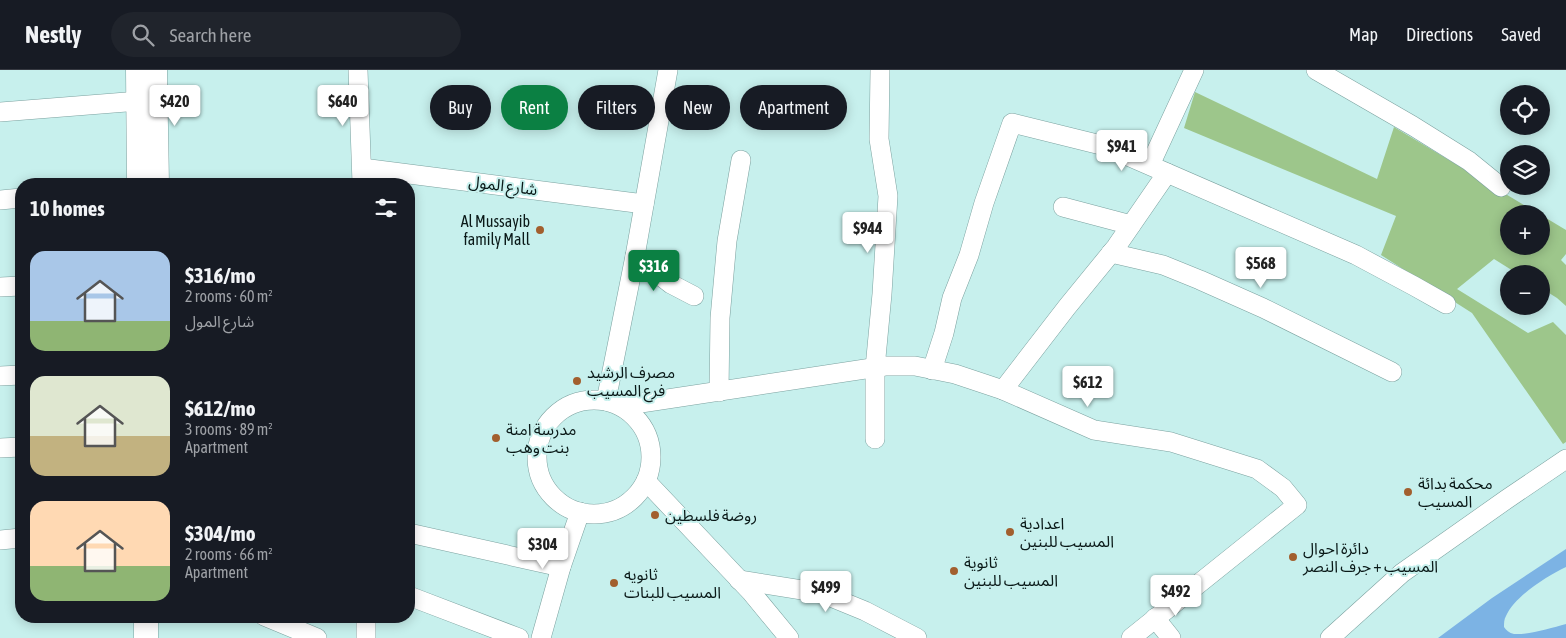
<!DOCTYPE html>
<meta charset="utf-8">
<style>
body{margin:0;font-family:"Asap Condensed","Noto Sans Arabic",sans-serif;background:#20242c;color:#f1f3f6;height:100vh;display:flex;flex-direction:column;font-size:19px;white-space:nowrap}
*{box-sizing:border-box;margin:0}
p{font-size:16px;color:#9ea1a6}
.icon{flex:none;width:28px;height:28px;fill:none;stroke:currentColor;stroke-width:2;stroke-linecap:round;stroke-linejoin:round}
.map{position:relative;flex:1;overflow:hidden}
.side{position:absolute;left:15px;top:108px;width:400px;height:445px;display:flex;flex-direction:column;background:#171b24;border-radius:20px;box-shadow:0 2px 12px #0003}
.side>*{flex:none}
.banner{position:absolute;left:430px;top:15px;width:475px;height:45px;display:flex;gap:10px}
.tools{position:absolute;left:1500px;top:15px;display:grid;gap:10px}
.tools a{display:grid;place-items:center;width:50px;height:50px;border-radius:50%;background:#171b24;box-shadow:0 2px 12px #0003;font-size:25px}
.price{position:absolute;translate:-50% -42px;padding:0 11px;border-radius:5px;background:#fff;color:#222;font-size:16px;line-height:32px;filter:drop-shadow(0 1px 2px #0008)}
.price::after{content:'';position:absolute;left:50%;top:30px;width:15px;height:11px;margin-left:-8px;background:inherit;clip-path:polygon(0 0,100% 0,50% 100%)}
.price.on{background:#0b8043;color:#fff}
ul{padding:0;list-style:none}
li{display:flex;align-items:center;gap:15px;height:125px;padding:0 15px}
li span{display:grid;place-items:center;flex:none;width:140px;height:100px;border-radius:15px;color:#555}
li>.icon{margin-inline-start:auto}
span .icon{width:60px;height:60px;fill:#fffc;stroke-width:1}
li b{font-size:21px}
h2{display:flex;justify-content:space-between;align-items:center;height:60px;padding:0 15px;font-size:21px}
.chip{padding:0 18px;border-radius:22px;background:#171b24;box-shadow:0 2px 12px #0003;font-size:18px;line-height:45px}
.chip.on{background:#0b8043;color:#fff}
header{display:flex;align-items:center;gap:30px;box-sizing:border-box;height:70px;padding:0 25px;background:#171b24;border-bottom:1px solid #363941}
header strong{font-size:24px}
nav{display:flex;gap:28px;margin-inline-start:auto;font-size:18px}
.search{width:350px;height:45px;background:#20242c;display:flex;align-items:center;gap:12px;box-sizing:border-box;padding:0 18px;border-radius:28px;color:#9ea1a6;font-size:19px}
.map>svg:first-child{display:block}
</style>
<header>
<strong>Nestly</strong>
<div class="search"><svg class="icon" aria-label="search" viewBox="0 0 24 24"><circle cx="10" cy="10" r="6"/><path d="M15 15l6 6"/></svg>Search here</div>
<nav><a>Map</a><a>Directions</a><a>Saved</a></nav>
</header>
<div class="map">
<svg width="1566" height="568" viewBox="0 0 1566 568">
<rect width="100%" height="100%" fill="#c7f0ed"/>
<!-- forest -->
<path fill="#9dc68b" d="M1195 22 1377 109 1394 57 1539 144H1509V176H1541V145L1566 160V184L1561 190 1566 195V236L1557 228 1541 218V204H1518L1494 189 1457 219 1528 263 1553 252 1566 265V372L1563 374 1472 243 1381 185 1396 146 1184 58Z"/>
<!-- water -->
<path fill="#7cb3e4" d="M1566 479V497C1547 506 1515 526 1506 546 1504 549 1504 553 1504 557 1506 560 1509 563 1514 564 1529 565 1551 558 1566 554V568H1438L1492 528Z"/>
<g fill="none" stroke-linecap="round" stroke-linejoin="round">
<!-- minor casing -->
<g stroke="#7ba19f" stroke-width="20">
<g id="minor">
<path d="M358 0 362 114"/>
<path d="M1316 0 1413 56 1469 91 1501 117"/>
<path d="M0 42 139 31"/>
<path d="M1150 95 1194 0"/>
<path d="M362 98 644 134"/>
<path d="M0 130 21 128"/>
<path d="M1063 137 1131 155"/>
<path d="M1111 183 1163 195 1200 210 1263 238 1392 302"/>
<path d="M635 186 671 214 694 226"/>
<path d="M0 217 21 216"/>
<path d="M932 300 944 263 952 228 969 185 984 133 1012 53 1105 76 1356 185 1414 216 1446 234"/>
<path d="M0 306 21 305"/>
<path d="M1003 320 1067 237 1116 177 1167 103"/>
<path d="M719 322 720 248 727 171 741 90"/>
<circle cx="594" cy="387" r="57"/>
<path d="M606 331 635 186 668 0"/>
<path d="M621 336 885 296H915L955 304 1003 320 1094 360 1171 372 1257 399 1283 418 1297 435 1131 568"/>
<path d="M875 369V298L882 224 888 126 879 69 880 0"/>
<path d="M0 378 21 377"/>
<path d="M646 411 751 522 789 568"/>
<path d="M409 463 561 497"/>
<path d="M0 470 21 468"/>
<path d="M739 510 821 523 865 541 917 568"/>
<path d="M409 526 519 568"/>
<path d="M264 546 317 568"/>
<path d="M366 546V568"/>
<path d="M1155 548 1171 568"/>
<path d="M541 568 561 497 580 442"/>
<path d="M1330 568 1402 503 1507 429 1566 389"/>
</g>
</g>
<!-- major casing -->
<g stroke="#7ba19f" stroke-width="25">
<g id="major">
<path d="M138 0 139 114"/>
<path d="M155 0 157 114"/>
<path d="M146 568V546"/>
</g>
</g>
<!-- minor -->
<use href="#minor" stroke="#fff" stroke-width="19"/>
<!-- major -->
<use href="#major" stroke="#fff" stroke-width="24"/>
</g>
<!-- markers -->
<g fill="#a25f2e" stroke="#c7f0ed" stroke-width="2">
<circle cx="540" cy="160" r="5"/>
<circle cx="577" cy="311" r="5"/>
<circle cx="496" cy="368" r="5"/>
<circle cx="1408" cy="422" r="5"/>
<circle cx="655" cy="445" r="5"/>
<circle cx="1010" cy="462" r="5"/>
<circle cx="1293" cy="487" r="5"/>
<circle cx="954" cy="501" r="5"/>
<circle cx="614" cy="513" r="5"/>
</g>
<g text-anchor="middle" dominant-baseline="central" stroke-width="4" stroke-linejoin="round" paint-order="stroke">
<!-- street labels -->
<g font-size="16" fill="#0a1918" stroke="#c7f0ed">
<text transform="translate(503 115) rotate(7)">شارع المول</text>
</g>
<!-- poi labels -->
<g font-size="16" fill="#0a1918" stroke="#c7f0ed" text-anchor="start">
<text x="530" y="151" text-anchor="end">Al Mussayib<tspan x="530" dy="18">family Mall</tspan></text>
<text x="587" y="302">مصرف الرشيد<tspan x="587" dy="18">فرع المسيب</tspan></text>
<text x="506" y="359">مدرسة امنة<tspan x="506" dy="18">بنت وهب</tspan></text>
<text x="1418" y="413">محكمة بدائة<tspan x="1418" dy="18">المسيب</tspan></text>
<text x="665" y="445">روضة فلسطين</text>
<text x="1020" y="453">اعدادية<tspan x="1020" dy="18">المسيب للبنين</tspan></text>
<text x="1303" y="478">دائرة احوال<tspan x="1303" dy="18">المسيب + جرف النصر</tspan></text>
<text x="964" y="492">ثانوية<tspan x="964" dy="18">المسيب للبنين</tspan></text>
<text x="624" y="504">ثانويه<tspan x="624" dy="18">المسيب للبنات</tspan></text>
</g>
</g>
</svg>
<div class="tools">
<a><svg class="icon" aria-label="locate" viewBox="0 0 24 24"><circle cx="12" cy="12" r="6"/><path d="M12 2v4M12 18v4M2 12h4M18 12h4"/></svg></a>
<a><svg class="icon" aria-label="layers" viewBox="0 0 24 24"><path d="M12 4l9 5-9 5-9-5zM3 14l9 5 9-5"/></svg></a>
<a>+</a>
<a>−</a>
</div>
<b class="price" style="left:175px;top:57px">$420</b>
<b class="price" style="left:343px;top:57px">$640</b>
<b class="price" style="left:1122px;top:102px">$941</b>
<b class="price" style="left:868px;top:184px">$944</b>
<b class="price" style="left:1261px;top:219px">$568</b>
<b class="price on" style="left:654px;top:222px">$316</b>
<b class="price" style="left:1088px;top:338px">$612</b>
<b class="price" style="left:543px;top:500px">$304</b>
<b class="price" style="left:826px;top:543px">$499</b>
<b class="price" style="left:1176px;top:547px">$492</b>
<div class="banner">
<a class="chip">Buy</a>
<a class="chip on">Rent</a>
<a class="chip">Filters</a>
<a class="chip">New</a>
<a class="chip">Apartment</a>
</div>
<section class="side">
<h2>10 homes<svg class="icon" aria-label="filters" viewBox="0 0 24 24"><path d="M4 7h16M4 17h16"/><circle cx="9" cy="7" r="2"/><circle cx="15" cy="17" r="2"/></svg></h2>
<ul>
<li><span style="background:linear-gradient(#a9c7e8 70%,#8fb573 0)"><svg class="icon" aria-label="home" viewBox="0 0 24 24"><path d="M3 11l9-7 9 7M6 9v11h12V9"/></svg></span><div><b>$316/mo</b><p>2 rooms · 60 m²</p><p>شارع المول</p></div></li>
<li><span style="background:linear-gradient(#dfe7d0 60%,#c2b280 0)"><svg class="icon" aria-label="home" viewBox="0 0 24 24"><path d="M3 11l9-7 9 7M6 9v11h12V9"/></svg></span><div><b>$612/mo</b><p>3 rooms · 89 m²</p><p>Apartment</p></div></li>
<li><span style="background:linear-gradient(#ffd9b3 65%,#8fb573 0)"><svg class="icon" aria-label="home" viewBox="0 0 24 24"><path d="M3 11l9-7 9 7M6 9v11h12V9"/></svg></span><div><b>$304/mo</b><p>2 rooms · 66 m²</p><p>Apartment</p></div></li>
</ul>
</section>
</div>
